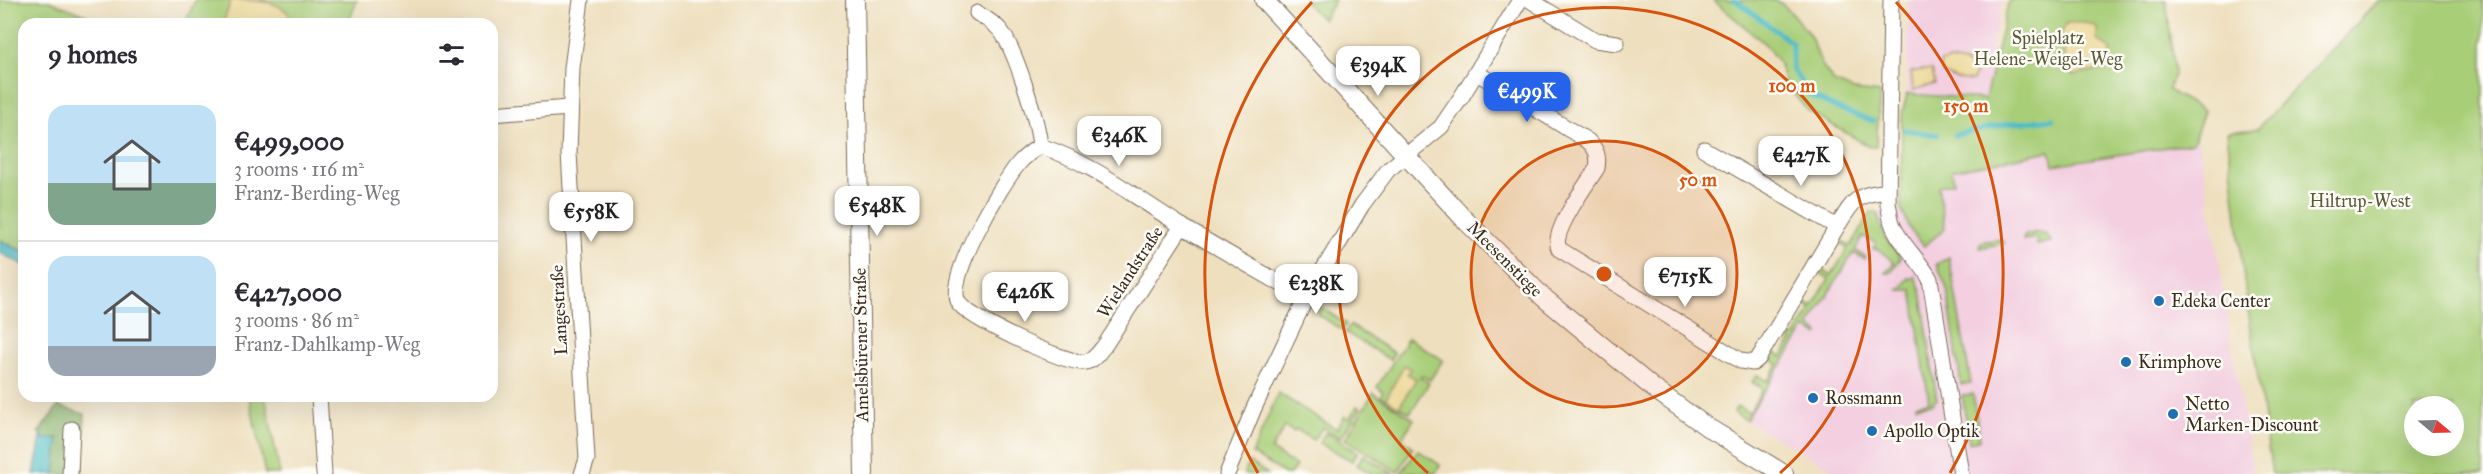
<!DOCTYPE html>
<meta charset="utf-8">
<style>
body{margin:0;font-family:"IM FELL Great Primer",serif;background:#f7f7f7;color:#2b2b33;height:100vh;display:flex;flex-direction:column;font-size:22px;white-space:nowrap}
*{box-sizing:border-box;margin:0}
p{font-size:20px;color:#7c7c81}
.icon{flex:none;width:33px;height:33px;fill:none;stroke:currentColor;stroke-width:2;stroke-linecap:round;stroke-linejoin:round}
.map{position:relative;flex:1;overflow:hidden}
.drawer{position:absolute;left:18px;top:18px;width:480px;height:384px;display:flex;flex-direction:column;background:#fff;border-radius:18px;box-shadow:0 6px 24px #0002}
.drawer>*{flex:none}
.needle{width:39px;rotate:109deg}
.buttons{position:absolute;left:2404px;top:396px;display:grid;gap:12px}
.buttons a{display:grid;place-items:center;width:60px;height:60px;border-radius:50%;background:#fff;box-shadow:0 6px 24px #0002;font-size:30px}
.price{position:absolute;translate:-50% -51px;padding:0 14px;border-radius:12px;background:#fff;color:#222;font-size:20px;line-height:39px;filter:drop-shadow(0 2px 3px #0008)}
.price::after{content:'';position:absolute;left:50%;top:36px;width:18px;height:14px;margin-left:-9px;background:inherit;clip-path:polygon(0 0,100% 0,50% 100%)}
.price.current{background:#2563eb;color:#fff}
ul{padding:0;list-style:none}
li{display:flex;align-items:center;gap:18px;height:150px;padding:0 30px}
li+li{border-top:2px solid #e1e1e2}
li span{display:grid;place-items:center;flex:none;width:168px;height:120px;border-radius:18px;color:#555}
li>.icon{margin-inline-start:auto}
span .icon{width:72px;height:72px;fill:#fffc;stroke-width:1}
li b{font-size:26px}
h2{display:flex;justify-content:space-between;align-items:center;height:72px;padding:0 30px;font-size:26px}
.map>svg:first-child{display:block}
</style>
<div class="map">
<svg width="2483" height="474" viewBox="0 0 2483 474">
<rect width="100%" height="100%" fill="#fdfcf7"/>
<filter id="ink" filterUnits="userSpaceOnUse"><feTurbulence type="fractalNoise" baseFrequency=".0167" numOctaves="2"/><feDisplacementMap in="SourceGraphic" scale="12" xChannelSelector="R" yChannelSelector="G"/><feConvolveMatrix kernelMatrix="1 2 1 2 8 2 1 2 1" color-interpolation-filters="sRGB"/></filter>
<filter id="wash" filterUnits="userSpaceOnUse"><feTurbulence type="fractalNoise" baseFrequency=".008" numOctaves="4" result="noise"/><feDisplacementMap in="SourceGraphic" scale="24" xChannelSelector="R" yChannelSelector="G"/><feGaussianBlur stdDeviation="1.35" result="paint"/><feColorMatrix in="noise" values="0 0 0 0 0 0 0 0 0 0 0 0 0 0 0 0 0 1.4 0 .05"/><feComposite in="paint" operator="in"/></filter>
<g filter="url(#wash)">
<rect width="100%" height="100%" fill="#eedfbe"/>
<!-- built -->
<g fill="#f3cfe0">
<path d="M1908 0H2003L1991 49 1997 50 1985 99 1907 94Z"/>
<path d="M2195 131 2203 163 2253 474H1841L1746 421 1871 212 1901 209 1946 167 2052 148Z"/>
</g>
<!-- green -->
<g fill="#a9ce78" stroke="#727c4b" stroke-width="1.5" fill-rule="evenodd">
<path d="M0 0H47L109 24H24V252L0 240Z"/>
<path d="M195 0H357L348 24H185Z"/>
<path d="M1303 0H1335L1323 20Z"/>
<path d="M1713 0H1777L1789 10 1810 35 1822 65 1834 82 1854 90 1880 93 1876 147H1870L1807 110 1786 85 1778 61 1764 43Z"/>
<path d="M2009 0H2166L2175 72 2168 90 2204 111 2193 143 2053 165 2050 151 1952 170 1954 183 1938 186 1945 229 1924 246 1911 231 1901 209 1902 114 1907 94 1985 99Z"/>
<path d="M2379 0H2483V474H2272L2245 288 2227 132 2257 129ZM2415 406H2454V446H2415Z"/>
<path d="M1871 212H1877L1885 238 1901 258 1890 273H1885L1894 263 1880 250 1873 249 1876 243 1863 236 1855 250 1866 257 1865 259 1853 253 1809 325 1819 333 1818 335 1805 328 1746 420 1734 412 1737 406 1749 413 1763 389 1752 382 1757 375 1768 381 1778 364 1767 357 1771 350 1782 357 1792 340 1782 333 1783 331 1794 337 1811 309 1800 303 1802 300 1812 307 1829 279 1819 272 1821 269 1831 276 1848 248 1838 241 1839 239 1851 246Z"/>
<path d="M2039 232 2047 235 2051 242 2037 245 2036 238 2023 240 2025 235Z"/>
<path d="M2001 239 2005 243 1979 248 1981 242Z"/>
<path d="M1949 257 1971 384 1961 385 1947 289 1937 264Z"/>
<path d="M1915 276 1921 290 1937 400 1933 401V404L1916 406V404L1929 402 1912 290H1899L1909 278 1911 279Z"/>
<path d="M1321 307 1346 324 1342 330 1317 314Z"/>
<path d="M1350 325 1394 353 1390 360 1345 332Z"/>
<path d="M1408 338 1443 360 1430 380 1422 375 1420 377 1429 383 1410 413 1381 396 1383 392 1377 387Z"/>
<path d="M1278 393 1336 429 1345 416 1349 419 1357 406 1361 408 1340 438 1323 427 1313 440 1296 429 1294 432 1285 427 1271 450 1296 466 1290 474H1285L1252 454Z"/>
<path d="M1373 393 1414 419 1402 438 1413 447 1398 472 1345 439Z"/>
<path d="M1973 394 1980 439 1969 443 1962 395Z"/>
<path d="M249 396H265L280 474H265Z"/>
<path d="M1326 432 1358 452 1352 461 1319 443Z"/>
<path d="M1418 450 1440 465 1435 474 1426 470 1423 474 1413 472 1400 474Z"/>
<path d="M1363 455 1394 474H1372L1357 465Z"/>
<path d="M1249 462 1268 474H1244Z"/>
</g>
<!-- forest -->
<path fill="#86b168" stroke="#606e43" stroke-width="1.5" d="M58 406 85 414 82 474H55L58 438 43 439 42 433H38Z"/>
<!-- sand -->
<g fill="#eeda9e" stroke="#94825e" stroke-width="1.5">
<path d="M231 0C252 0 292 0 291 24H223Z"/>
<path d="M2067 23C2077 23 2090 21 2097 28V40L2110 49V56L2105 69 2073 75 2067 67 2061 34Z"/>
<path d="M1950 60 1964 63 1976 71 1973 81 1956 79 1942 73 1940 62Z"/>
<path d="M1922 70H1932L1935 84 1913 90 1911 72Z"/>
<path d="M1404 365 1410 369 1407 374 1416 379 1399 407 1386 399Z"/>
</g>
<!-- water -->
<g fill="#4cbbc5" stroke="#447272" stroke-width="1.5">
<path d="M0 240 24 252V265L0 253Z"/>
<path d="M42 432 43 439 58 438 55 474H34Z"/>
</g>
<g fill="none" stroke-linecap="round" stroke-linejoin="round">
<!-- stream -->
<g stroke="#4cbbc5" stroke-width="5">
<path d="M1735 0 1792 43V68L1809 95 1841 110 1873 121"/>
<path d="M1905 130 1938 135"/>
<path d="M1955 135 2007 124 2053 119"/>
</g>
</g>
</g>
<g filter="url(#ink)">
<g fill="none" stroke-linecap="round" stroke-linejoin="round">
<!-- minor casing -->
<g stroke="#7a6956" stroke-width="17">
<g id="minor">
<path d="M581 0 572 68 569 153 587 459 582 474"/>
<path d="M1530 0 1595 40 1617 43"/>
<path d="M1891 0 1888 204C1890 210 1890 218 1892 223 1899 243 1920 260 1930 279L1961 474"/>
<path d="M977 13C985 18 994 23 1000 30 1015 48 1038 122 1040 146 1091 162 1135 197 1180 225 1221 250 1264 274 1306 298"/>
<path d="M1477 73 1588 141C1597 150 1599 156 1597 168 1587 184 1550 233 1559 249L1741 361 1753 363 1758 359 1837 227"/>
<path d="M492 114 569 108"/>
<path d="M1040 146C1032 151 1025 156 1019 163 1002 183 945 278 958 302 967 318 1067 365 1085 362 1094 361 1099 352 1105 345L1182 226"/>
<path d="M1704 149 1837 227C1852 203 1856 192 1888 192"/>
<path d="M319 396 324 474"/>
<path d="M70 474 72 429"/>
<path d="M1227 474 1254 408 1306 298 1362 205 1388 170 1441 127 1462 96 1520 0"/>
</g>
</g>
<!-- tertiary casing -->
<g stroke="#7a6956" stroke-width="20">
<g id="tertiary">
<path d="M855 0 864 474"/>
<path d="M1264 0 1464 219 1543 297 1653 388 1707 427 1784 474"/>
</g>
</g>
<!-- minor -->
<use href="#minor" stroke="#fff" stroke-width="15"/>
<!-- tertiary -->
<use href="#tertiary" stroke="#fff" stroke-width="18"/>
</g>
</g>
<!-- distance rings -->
<circle cx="1604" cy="274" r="133" fill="#d7540e" fill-opacity=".12"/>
<g fill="none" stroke="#d7540e" stroke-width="3">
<circle cx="1604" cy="274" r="133"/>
<path d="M1428 473A266 266 0 1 1 1780 473"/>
<path d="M1258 473A399 399 0 0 1 1312 2M1896 2A399 399 0 0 1 1950 473"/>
</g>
<!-- markers -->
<g fill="#1f6fb2" stroke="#fdfcf7" stroke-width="2">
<circle cx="2159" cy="301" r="6"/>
<circle cx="2126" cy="362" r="6"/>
<circle cx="1813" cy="398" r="6"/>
<circle cx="2173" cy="414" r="6"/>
<circle cx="1872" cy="431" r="6"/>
</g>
<g text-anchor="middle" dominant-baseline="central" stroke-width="5" stroke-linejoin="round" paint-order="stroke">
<!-- park labels -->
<g font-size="18" fill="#5c5b39" stroke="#fdfcf7">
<text x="2048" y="38">Spielplatz<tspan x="2048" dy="21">Helene-Weigel-Weg</tspan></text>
<text x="2360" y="201">Hiltrup-West</text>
</g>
<!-- street labels -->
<g font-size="18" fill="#3b2a1e" stroke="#fdfcf7">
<text transform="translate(1505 259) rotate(45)">Meesenstiege</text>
<text transform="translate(1130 272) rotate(-57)">Wielandstraße</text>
<text transform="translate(559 310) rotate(-93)">Langestraße</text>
<text transform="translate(861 345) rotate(-91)">Amelsbürener Straße</text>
</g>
<!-- poi labels -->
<g font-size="18" fill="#3b2a1e" stroke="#fdfcf7" text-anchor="start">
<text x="2171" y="301">Edeka Center</text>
<text x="2138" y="362">Krimphove</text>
<text x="1825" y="398">Rossmann</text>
<text x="2185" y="404">Netto<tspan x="2185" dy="21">Marken-Discount</tspan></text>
<text x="1884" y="431">Apollo Optik</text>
</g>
</g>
<circle cx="1604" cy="274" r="9" fill="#d7540e" stroke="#fdfcf7" stroke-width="3"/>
<g font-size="18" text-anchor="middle" font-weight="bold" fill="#d7540e" stroke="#fdfcf7" stroke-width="5" stroke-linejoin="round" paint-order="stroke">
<text x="1792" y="92">100 m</text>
<text x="1966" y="112">150 m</text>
<text x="1698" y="186">50 m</text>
</g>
</svg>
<div class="buttons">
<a><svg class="needle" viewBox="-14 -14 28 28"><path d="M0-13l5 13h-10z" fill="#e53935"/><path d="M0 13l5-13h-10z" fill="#7c7c81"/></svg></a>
</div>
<b class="price" style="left:1378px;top:97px">€394K</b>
<b class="price current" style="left:1527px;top:123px">€499K</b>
<b class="price" style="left:1119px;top:167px">€346K</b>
<b class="price" style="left:1801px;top:187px">€427K</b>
<b class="price" style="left:877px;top:237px">€548K</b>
<b class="price" style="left:591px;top:243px">€558K</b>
<b class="price" style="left:1685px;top:308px">€715K</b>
<b class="price" style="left:1316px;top:315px">€238K</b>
<b class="price" style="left:1025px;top:323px">€426K</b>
<section class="drawer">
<h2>9 homes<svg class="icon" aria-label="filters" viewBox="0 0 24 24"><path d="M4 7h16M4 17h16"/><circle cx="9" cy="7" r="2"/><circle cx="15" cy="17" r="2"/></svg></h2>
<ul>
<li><span style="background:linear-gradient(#bfe0f5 65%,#7fa58c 0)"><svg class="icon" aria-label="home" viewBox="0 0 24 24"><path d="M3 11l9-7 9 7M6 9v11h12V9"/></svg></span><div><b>€499,000</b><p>3 rooms · 116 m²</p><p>Franz-Berding-Weg</p></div></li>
<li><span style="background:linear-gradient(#bfe0f5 75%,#9aa5b1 0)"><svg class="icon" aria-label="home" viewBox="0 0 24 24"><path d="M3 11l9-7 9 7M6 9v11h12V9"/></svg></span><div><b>€427,000</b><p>3 rooms · 86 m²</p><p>Franz-Dahlkamp-Weg</p></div></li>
</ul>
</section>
</div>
